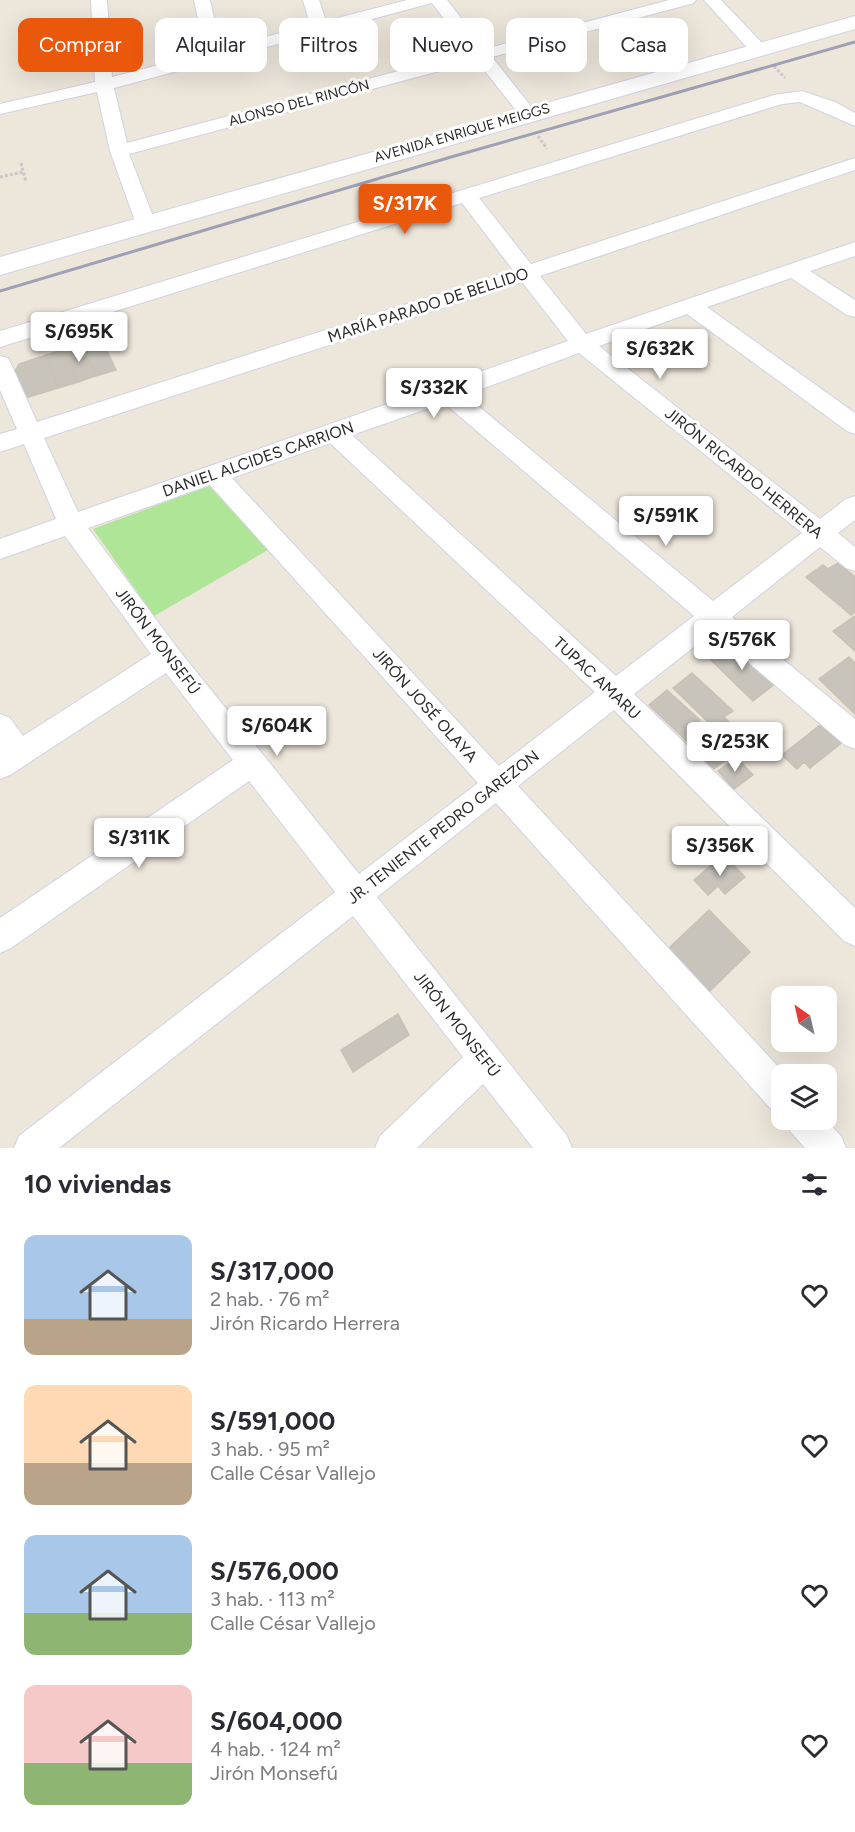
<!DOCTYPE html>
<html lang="es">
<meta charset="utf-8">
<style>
body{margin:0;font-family:Figtree,sans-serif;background:#f2f2f3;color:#2b2b33;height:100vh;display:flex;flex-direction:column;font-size:22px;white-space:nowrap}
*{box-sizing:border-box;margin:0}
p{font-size:20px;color:#7c7c81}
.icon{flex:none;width:33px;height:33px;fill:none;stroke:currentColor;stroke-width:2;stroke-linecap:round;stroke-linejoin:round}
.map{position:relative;height:1148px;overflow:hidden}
.panel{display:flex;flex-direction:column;background:#fff;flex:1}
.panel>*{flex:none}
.guide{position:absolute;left:18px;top:18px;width:819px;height:54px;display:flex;gap:12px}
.needle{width:39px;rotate:326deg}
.controls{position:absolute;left:771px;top:986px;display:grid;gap:12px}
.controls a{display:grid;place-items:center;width:66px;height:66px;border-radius:12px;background:#fff;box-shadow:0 6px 24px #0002;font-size:30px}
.price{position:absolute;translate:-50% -51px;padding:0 14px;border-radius:6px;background:#fff;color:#222;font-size:20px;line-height:39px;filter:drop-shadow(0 2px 3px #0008)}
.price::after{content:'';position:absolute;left:50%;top:36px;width:18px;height:14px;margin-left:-9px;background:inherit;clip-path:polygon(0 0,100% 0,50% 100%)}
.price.current{background:#ea580c;color:#fff}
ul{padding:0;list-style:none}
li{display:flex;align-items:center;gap:18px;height:150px;padding:0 24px}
li span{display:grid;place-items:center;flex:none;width:168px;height:120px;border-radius:12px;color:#555}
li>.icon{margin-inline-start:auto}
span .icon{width:72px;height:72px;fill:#fffc;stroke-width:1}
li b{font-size:26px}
h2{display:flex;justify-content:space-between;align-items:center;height:72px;padding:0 24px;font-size:26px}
.tag{padding:0 21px;border-radius:12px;background:#fff;box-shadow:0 6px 24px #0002;font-size:21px;line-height:54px}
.tag.current{background:#ea580c;color:#fff}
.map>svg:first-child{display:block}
</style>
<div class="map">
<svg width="855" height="1148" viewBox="0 0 855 1148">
<rect width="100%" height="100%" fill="#ede6db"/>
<!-- green -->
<path fill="#aee596" d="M209 486 268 550 154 616 93 529Z"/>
<!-- building -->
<g fill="#c8c3bb" stroke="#c8c2b5" stroke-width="1.5">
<path d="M101 338 116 370 95 376 81 345Z"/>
<path d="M81 345 95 376 78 382 63 350Z"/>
<path d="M63 350 78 382 58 388 46 355Z"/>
<path d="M46 355 58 388 22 399 13 375 19 364Z"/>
<path d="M838 563 855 577V612L851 615 806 577 823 565 828 569Z"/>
<path d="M855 616V651L833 631Z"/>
<path d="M731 641 776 683 753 701 708 657Z"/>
<path d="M849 657 855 663V714L819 679Z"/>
<path d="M692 673 733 711 724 717 749 741 714 769 694 748 708 738 699 729 708 722 673 688Z"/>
<path d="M667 690 700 720 692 728 701 737 691 745 649 705Z"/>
<path d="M824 722 844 741 810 768 804 762 797 769 782 755Z"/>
<path d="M737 758 753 775 734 789 718 771Z"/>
<path d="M723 855 745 877 725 894 718 886 708 895 694 880Z"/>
<path d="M709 910 750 952 709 992 668 949Z"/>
<path d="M398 1014 409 1035 353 1072 341 1050Z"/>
</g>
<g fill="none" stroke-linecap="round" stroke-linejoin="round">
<!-- street casing -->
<g stroke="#d0d3e3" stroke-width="2">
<g id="street">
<path d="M91 0H107L112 77 205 53 194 0H210L221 49 310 25 303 0H319L326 21 407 0H447L485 49 669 0H696L694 3 492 57 534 110 537 114 534 118H522L477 61 129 154 156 224 153 229 146 230 139 229 136 224 110 151 97 92 0 114V104L95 82ZM432 3 470 52 127 143 114 88Z"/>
<path d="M704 0H721L765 46 768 50 765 54H753Z"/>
<path d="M802 91 835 102 855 113V126L800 102 782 104 479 198 531 264 855 158V170L540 276 586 334 855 242V256L810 271 855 300V317L847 315 791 278 707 307 855 413V434L847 431 687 314 599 346 820 519 846 499 855 496V520L838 533 855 547V571L846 568 820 547 732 617 855 719V749L845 745 713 632 634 694 855 908V946L844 941 614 710 518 786 785 1074H782V1113L770 1108 496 803 377 897 567 1136 572 1148H533L483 1084 417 1148H375L380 1136 463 1057 353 916 59 1148H14L19 1136 335 892 249 781 11 948 0 953V918L233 760 166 673 10 775 0 779V714L10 718 23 736 151 654 65 536 0 559V539L56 519 24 444 0 452V434L17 429 0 390V356L8 358 11 364 37 422 513 270 462 203 0 347V331L774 95ZM522 282 568 341 78 512 44 438ZM579 353 802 533 713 601 465 395ZM444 403 694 616 616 676 352 435ZM330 443 595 692 499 766 232 478ZM210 485 478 783 359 874 178 649 88 528Z"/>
<path d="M785 1119H825L841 1136 846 1148H805L790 1131Z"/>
</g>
</g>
<!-- secondary casing -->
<g stroke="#d0d3e3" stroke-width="2">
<path id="secondary" d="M855 16V29L0 275V257Z"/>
</g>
<!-- path -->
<g stroke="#c8c8c8" stroke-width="3" stroke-dasharray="3 2" stroke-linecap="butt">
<path d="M774 66 785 78"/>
<path d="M538 136 547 149"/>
<path d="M21 163 26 182"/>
<path d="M0 177 23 172"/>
</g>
<!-- street -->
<use href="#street" fill="#fff" fill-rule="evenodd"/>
<!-- secondary -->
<use href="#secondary" fill="#fff" fill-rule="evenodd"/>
<!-- rail -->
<path stroke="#9ea0b5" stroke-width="3" d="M0 291 451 157 855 42"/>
</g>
<g text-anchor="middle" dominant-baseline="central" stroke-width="6" stroke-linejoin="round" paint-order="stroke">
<!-- far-street labels -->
<g font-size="14" fill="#2a2a2a" stroke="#fff">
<text transform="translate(299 103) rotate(-15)">ALONSO DEL RINCÓN</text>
<text transform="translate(462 133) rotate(-16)">AVENIDA ENRIQUE MEIGGS</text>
</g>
<!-- street labels -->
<g font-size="16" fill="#2a2a2a" stroke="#fff">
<text transform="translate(428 305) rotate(-18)">MARÍA PARADO DE BELLIDO</text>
<text transform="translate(258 459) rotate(-19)">DANIEL ALCIDES CARRION</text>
<text transform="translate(744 473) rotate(39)">JIRÓN RICARDO HERRERA</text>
<text transform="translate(158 641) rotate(53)">JIRÓN MONSEFÚ</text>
<text transform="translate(597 678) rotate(43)">TUPAC AMARU</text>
<text transform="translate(425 705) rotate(48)">JIRÓN JOSÉ OLAYA</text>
<text transform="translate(443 827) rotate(-38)">JR. TENIENTE PEDRO GAREZON</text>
<text transform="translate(457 1024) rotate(52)">JIRÓN MONSEFÚ</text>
</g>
</g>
</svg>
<div class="controls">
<a><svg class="needle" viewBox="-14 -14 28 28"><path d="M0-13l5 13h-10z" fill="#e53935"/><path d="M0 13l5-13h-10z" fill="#7c7c81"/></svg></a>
<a><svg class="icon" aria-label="layers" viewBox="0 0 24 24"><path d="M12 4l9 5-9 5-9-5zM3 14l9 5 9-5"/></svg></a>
</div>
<b class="price current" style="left:405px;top:235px">S/317K</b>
<b class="price" style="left:79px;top:363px">S/695K</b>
<b class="price" style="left:660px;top:380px">S/632K</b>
<b class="price" style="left:434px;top:419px">S/332K</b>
<b class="price" style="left:666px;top:547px">S/591K</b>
<b class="price" style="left:742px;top:671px">S/576K</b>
<b class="price" style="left:277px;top:757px">S/604K</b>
<b class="price" style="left:735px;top:773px">S/253K</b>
<b class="price" style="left:139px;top:869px">S/311K</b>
<b class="price" style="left:720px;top:877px">S/356K</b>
<div class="guide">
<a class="tag current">Comprar</a>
<a class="tag">Alquilar</a>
<a class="tag">Filtros</a>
<a class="tag">Nuevo</a>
<a class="tag">Piso</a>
<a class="tag">Casa</a>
</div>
</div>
<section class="panel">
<h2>10 viviendas<svg class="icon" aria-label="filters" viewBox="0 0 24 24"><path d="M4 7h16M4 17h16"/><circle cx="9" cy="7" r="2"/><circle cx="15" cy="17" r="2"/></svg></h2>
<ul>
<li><span style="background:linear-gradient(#a9c7e8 70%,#b9a48a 0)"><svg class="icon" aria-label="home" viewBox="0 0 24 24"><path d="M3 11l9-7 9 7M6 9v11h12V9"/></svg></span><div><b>S/317,000</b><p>2 hab. · 76 m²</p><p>Jirón Ricardo Herrera</p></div><svg class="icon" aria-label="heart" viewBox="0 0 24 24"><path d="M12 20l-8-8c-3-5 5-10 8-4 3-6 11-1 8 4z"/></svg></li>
<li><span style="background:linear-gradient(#ffd9b3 65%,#b9a48a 0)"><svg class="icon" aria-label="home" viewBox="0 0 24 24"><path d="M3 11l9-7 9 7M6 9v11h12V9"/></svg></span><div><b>S/591,000</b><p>3 hab. · 95 m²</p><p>Calle César Vallejo</p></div><svg class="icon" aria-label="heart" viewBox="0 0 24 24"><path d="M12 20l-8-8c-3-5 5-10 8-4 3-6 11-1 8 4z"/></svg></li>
<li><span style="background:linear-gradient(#a9c7e8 65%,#8fb573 0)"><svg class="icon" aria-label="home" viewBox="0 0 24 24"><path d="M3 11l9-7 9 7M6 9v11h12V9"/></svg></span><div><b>S/576,000</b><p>3 hab. · 113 m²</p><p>Calle César Vallejo</p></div><svg class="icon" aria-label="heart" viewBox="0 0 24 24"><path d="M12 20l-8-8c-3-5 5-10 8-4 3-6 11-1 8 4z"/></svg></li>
<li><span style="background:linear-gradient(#f6c9c9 65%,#8fb573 0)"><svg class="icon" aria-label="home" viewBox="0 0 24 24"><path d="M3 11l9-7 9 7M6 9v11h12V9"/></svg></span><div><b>S/604,000</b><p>4 hab. · 124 m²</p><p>Jirón Monsefú</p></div><svg class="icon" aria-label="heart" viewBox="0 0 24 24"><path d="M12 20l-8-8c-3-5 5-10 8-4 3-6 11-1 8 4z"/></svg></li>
</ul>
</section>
